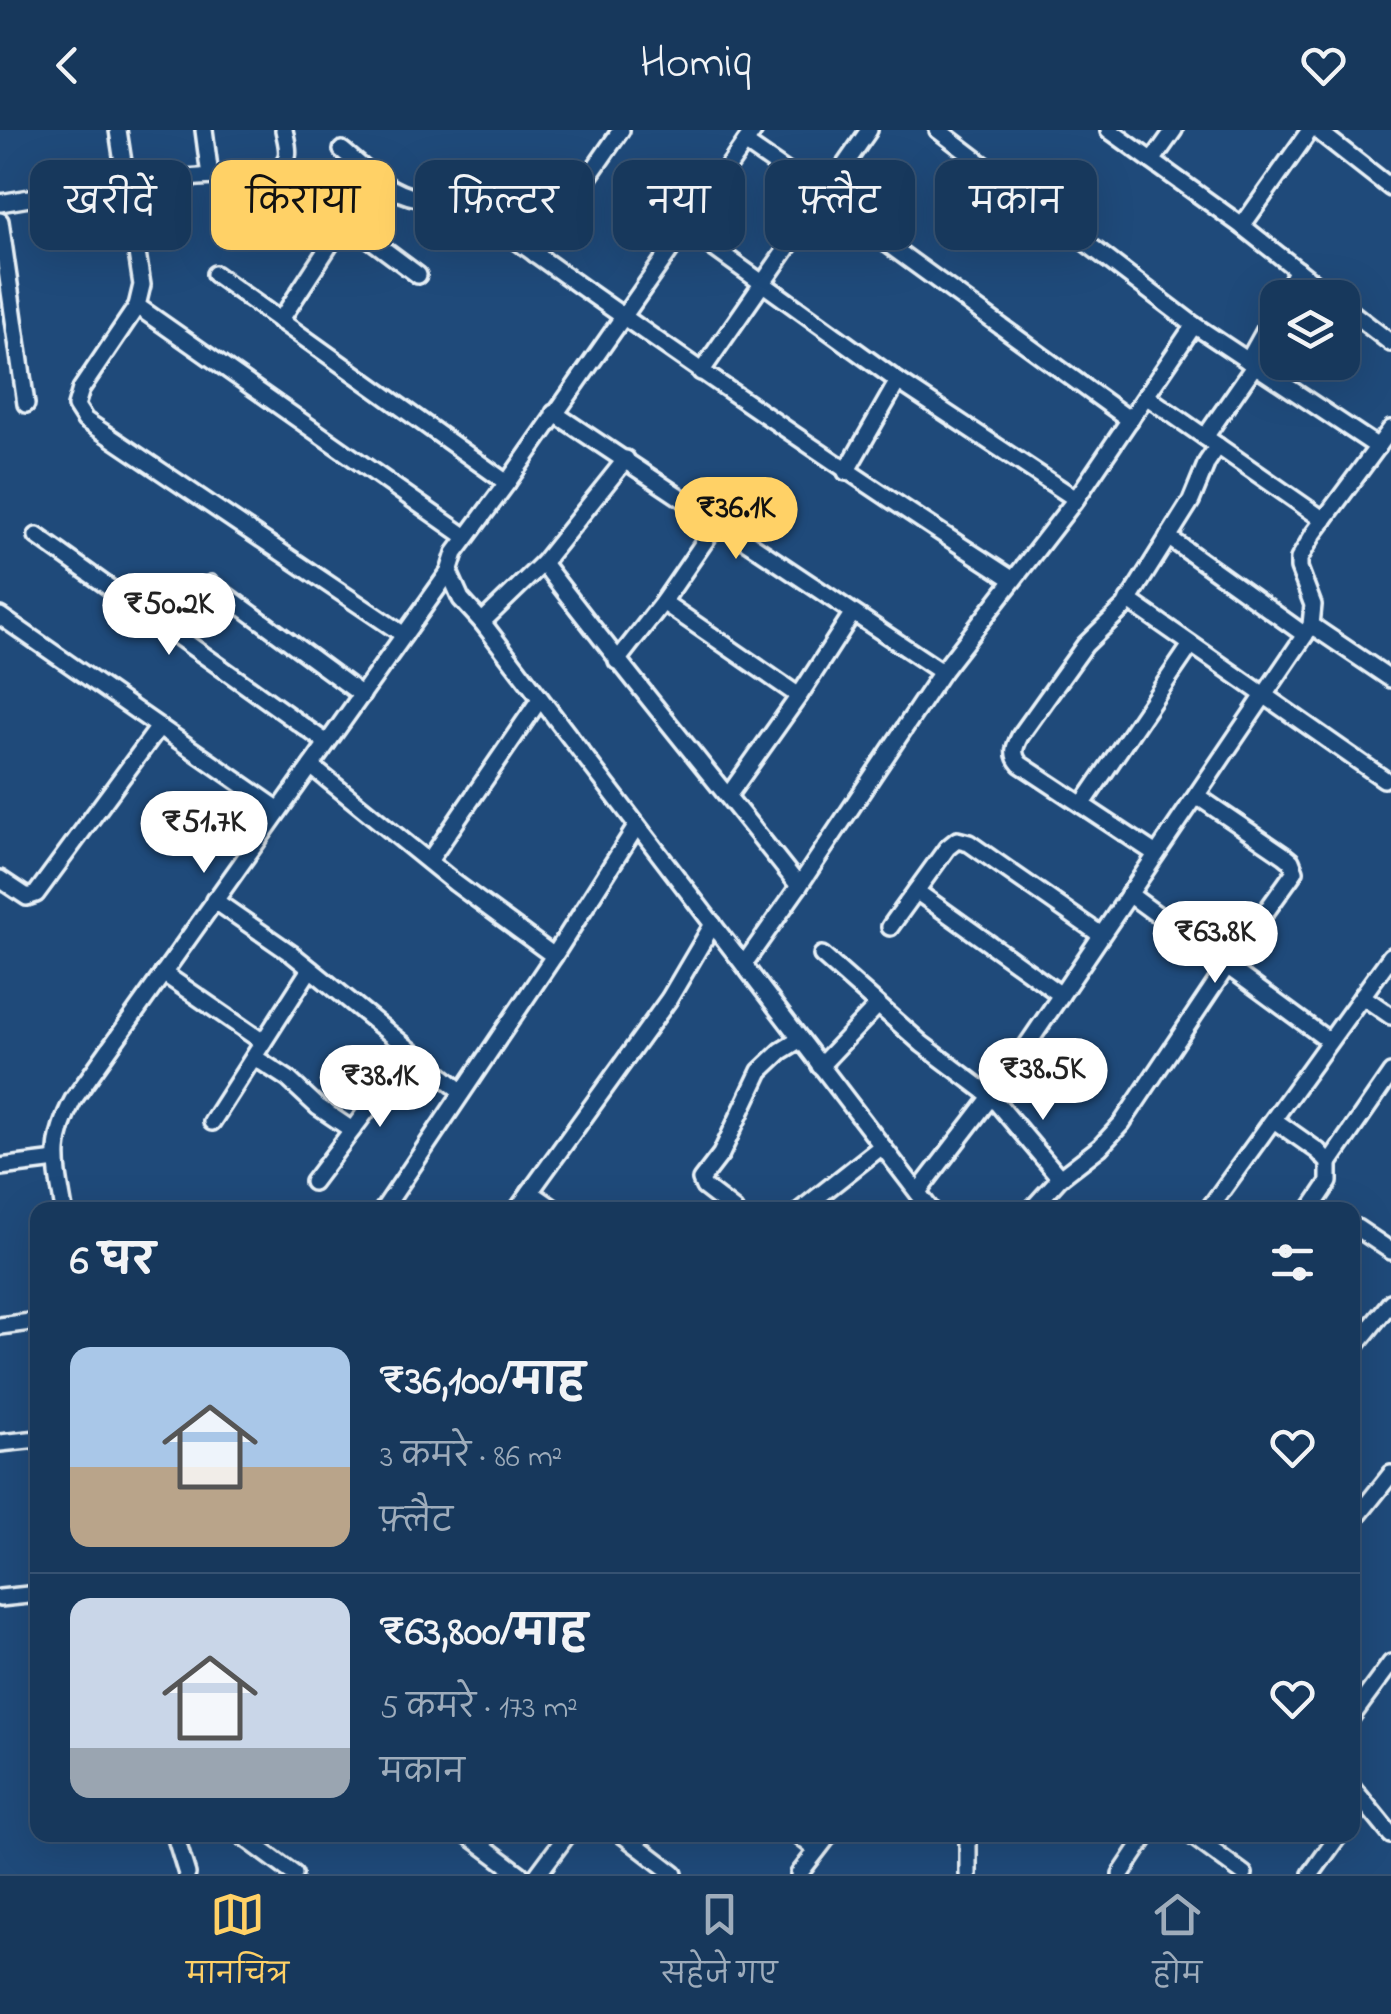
<!DOCTYPE html>
<html lang="hi">
<meta charset="utf-8">
<style>
body{margin:0;font-family:"Indie Flower","Playpen Sans Deva",sans-serif;background:#203f62;color:#f1f3f6;height:100vh;display:flex;flex-direction:column;font-size:38px;white-space:nowrap}
*{box-sizing:border-box;margin:0}
p{font-size:32px;color:#9eacbb}
.icon{flex:none;width:55px;height:55px;fill:none;stroke:currentColor;stroke-width:2;stroke-linecap:round;stroke-linejoin:round}
.map{position:relative;flex:1;overflow:hidden}
.side{position:absolute;left:30px;top:1072px;width:1330px;height:640px;display:flex;flex-direction:column;background:#17385c;border-radius:20px;box-shadow:0 10px 40px #0002,0 0 0 2px #365272}
.side>*{flex:none}
.guide{position:absolute;left:30px;top:30px;width:1332px;height:90px;display:flex;gap:20px}
.tools{position:absolute;left:1260px;top:150px;display:grid;gap:20px}
.tools a{display:grid;place-items:center;width:100px;height:100px;border-radius:20px;background:#17385c;box-shadow:0 10px 40px #0002,0 0 0 2px #365272;font-size:50px}
.price{position:absolute;translate:-50% -85px;padding:0 22px;border-radius:35px;background:#fff;color:#222;font-size:32px;line-height:65px;filter:drop-shadow(0 2px 5px #0008)}
.price::after{content:'';position:absolute;left:50%;top:60px;width:30px;height:22px;margin-left:-15px;background:inherit;clip-path:polygon(0 0,100% 0,50% 100%)}
.price.on{background:#ffd166;color:#111}
ul{padding:0;list-style:none}
li{display:flex;align-items:center;gap:30px;height:250px;padding:0 40px}
li+li{border-top:2px solid #365272}
li span{display:grid;place-items:center;flex:none;width:280px;height:200px;border-radius:20px;color:#555}
li>.icon{margin-inline-start:auto}
span .icon{width:120px;height:120px;fill:#fffc;stroke-width:1}
li b{font-size:42px}
h2{display:flex;justify-content:space-between;align-items:center;height:120px;padding:0 40px;font-size:42px}
.chip{padding:0 35px;border-radius:20px;background:#17385c;box-shadow:0 10px 40px #0002,0 0 0 2px #365272;font-size:35px;line-height:90px}
.chip.on{background:#ffd166;color:#111}
header{display:flex;justify-content:space-between;align-items:center;height:130px;padding:0 40px;background:#17385c;font-size:45px;font-weight:600}
.tab-bar{display:flex;justify-content:space-around;align-items:center;height:140px;border-top:2px solid #365272;background:#17385c;font-size:28px;color:#9eacbb}
.tab-bar a{display:grid;justify-items:center;gap:5px}
.tab-bar .on{color:#ffd166}
.map>svg:first-child{display:block}
</style>
<header><svg class="icon" aria-label="back" viewBox="0 0 24 24"><path d="M15 5l-7 7 7 7"/></svg>Homiq<svg class="icon" aria-label="heart" viewBox="0 0 24 24"><path d="M12 20l-8-8c-3-5 5-10 8-4 3-6 11-1 8 4z"/></svg></header>
<div class="map">
<svg width="1391" height="1744" viewBox="0 0 1391 1744">
<rect width="100%" height="100%" fill="#1f4a7a"/>
<filter id="ink" filterUnits="userSpaceOnUse"><feTurbulence type="fractalNoise" baseFrequency=".01" numOctaves="2"/><feDisplacementMap in="SourceGraphic" scale="20" xChannelSelector="R" yChannelSelector="G"/><feConvolveMatrix kernelMatrix="1 2 1 2 8 2 1 2 1" color-interpolation-filters="sRGB"/></filter>
<g filter="url(#ink)">
<g fill="none" stroke-linecap="round" stroke-linejoin="round">
<!-- street casing -->
<g stroke="#e8f1f8" stroke-width="22">
<g id="street">
<path d="M118 0 142 155 137 176 466 407"/>
<path d="M204 0 210 46"/>
<path d="M754 0 507 353 455 423 449 442 461 469 482 492 931 1080"/>
<path d="M938 0 1194 195 1378 317"/>
<path d="M1109 0 1242 96 1333 168"/>
<path d="M1317 0 1391 58"/>
<path d="M745 13 823 67 1130 290"/>
<path d="M342 20C364 38 388 63 418 68 435 71 448 68 466 74 645 204 826 329 1012 449"/>
<path d="M1152 31 1174 0"/>
<path d="M0 73 125 52 274 42C293 29 288 19 284 0"/>
<path d="M0 91 26 274"/>
<path d="M1242 96 1310 0"/>
<path d="M686 98 898 251 1076 369"/>
<path d="M535 124 621 0"/>
<path d="M215 144 507 353"/>
<path d="M1282 168 1298 140"/>
<path d="M1342 175 1391 213"/>
<path d="M137 176 81 259 76 276 85 290 404 505"/>
<path d="M280 191 340 99 347 96 355 98 418 145"/>
<path d="M1248 231 1278 177"/>
<path d="M701 242 869 0"/>
<path d="M1146 266 1324 390"/>
<path d="M554 283 942 542"/>
<path d="M1205 307 1255 235"/>
<path d="M846 342 898 251"/>
<path d="M37 406 327 613"/>
<path d="M1168 407 1305 505"/>
<path d="M543 433C626 543 714 648 799 756"/>
<path d="M211 454 362 565"/>
<path d="M1128 470 1384 649"/>
<path d="M663 472 799 566"/>
<path d="M0 486 279 680"/>
<path d="M482 492 543 433 626 329"/>
<path d="M1311 495 1391 549"/>
<path d="M617 531 663 472 718 392"/>
<path d="M311 636 455 753 554 826"/>
<path d="M728 666 799 566 852 484"/>
<path d="M1082 675 1191 515"/>
<path d="M1156 724 1020 634C1011 624 1015 616 1020 606L1085 515 1125 476 1191 371 1207 332 1218 316"/>
<path d="M429 731 540 569"/>
<path d="M0 749 27 767 36 764 159 597"/>
<path d="M916 761 1061 865"/>
<path d="M1129 764 1329 911"/>
<path d="M214 770 292 824 462 962"/>
<path d="M890 797 947 718 957 710 969 713 1101 805"/>
<path d="M822 825 922 914 991 966 1060 1048"/>
<path d="M744 834 799 756 942 542 1076 369 1194 195"/>
<path d="M163 843 263 912"/>
<path d="M1362 866 1391 886"/>
<path d="M254 927 288 949 318 977 352 1000"/>
<path d="M820 936 878 875"/>
<path d="M1274 990 1318 1021 1329 1033V1052L1310 1080"/>
<path d="M212 992 310 839"/>
<path d="M1329 1033 1391 943"/>
<path d="M0 1037 56 1030"/>
<path d="M313 1052 411 922"/>
<path d="M530 1062 556 1080"/>
<path d="M918 1062 1000 955 1305 505 1311 495 1313 475 1299 438V429L1314 403 1391 299"/>
<path d="M64 1080C56 1034 50 1013 73 970L449 442"/>
<path d="M383 1080 554 826 636 697"/>
<path d="M517 1080 669 869 713 794"/>
<path d="M734 1080 704 1057 701 1050 721 1024 760 941 781 921 799 910"/>
<path d="M801 1080 882 1016"/>
<path d="M1031 1080 1060 1048 1100 1017 1122 993 1227 836 1295 741 1291 731 1285 726 1197 666"/>
<path d="M1208 1080 1391 826"/>
<path d="M1357 1098 1391 1121"/>
<path d="M0 1196 38 1191"/>
<path d="M1352 1220 1391 1172"/>
<path d="M0 1313 38 1309"/>
<path d="M1352 1393 1391 1344"/>
<path d="M0 1468 38 1464"/>
<path d="M1352 1586 1391 1533"/>
<path d="M1352 1657 1391 1705"/>
<path d="M175 1705 187 1744"/>
<path d="M241 1705 294 1744"/>
<path d="M468 1705 520 1744"/>
<path d="M623 1705 674 1744"/>
<path d="M798 1705 817 1720"/>
<path d="M1191 1705 1244 1744"/>
<path d="M538 1744 567 1705"/>
<path d="M799 1744 829 1705"/>
<path d="M968 1744V1705"/>
<path d="M1121 1744 1147 1705"/>
<path d="M1311 1744 1339 1705"/>
</g>
</g>
<!-- street -->
<use href="#street" stroke="#1f4a7a" stroke-width="15"/>
</g>
</g>
</svg>
<div class="tools">
<a><svg class="icon" aria-label="layers" viewBox="0 0 24 24"><path d="M12 4l9 5-9 5-9-5zM3 14l9 5 9-5"/></svg></a>
</div>
<b class="price on" style="left:736px;top:432px">₹36.1K</b>
<b class="price" style="left:169px;top:528px">₹50.2K</b>
<b class="price" style="left:204px;top:746px">₹51.7K</b>
<b class="price" style="left:1215px;top:856px">₹63.8K</b>
<b class="price" style="left:1043px;top:993px">₹38.5K</b>
<b class="price" style="left:380px;top:1000px">₹38.1K</b>
<div class="guide">
<a class="chip">खरीदें</a>
<a class="chip on">किराया</a>
<a class="chip">फ़िल्टर</a>
<a class="chip">नया</a>
<a class="chip">फ़्लैट</a>
<a class="chip">मकान</a>
</div>
<section class="side">
<h2>6 घर<svg class="icon" aria-label="filters" viewBox="0 0 24 24"><path d="M4 7h16M4 17h16"/><circle cx="9" cy="7" r="2"/><circle cx="15" cy="17" r="2"/></svg></h2>
<ul>
<li><span style="background:linear-gradient(#a9c7e8 60%,#b9a48a 0)"><svg class="icon" aria-label="home" viewBox="0 0 24 24"><path d="M3 11l9-7 9 7M6 9v11h12V9"/></svg></span><div><b>₹36,100/माह</b><p>3 कमरे · 86 m²</p><p>फ़्लैट</p></div><svg class="icon" aria-label="heart" viewBox="0 0 24 24"><path d="M12 20l-8-8c-3-5 5-10 8-4 3-6 11-1 8 4z"/></svg></li>
<li><span style="background:linear-gradient(#c9d6e8 75%,#9aa5b1 0)"><svg class="icon" aria-label="home" viewBox="0 0 24 24"><path d="M3 11l9-7 9 7M6 9v11h12V9"/></svg></span><div><b>₹63,800/माह</b><p>5 कमरे · 173 m²</p><p>मकान</p></div><svg class="icon" aria-label="heart" viewBox="0 0 24 24"><path d="M12 20l-8-8c-3-5 5-10 8-4 3-6 11-1 8 4z"/></svg></li>
</ul>
</section>
</div>
<nav class="tab-bar">
<a class="on"><svg class="icon" aria-label="map" viewBox="0 0 24 24"><path d="M3 6l6-2 6 2 6-2v14l-6 2-6-2-6 2zM9 4v14M15 6v14"/></svg>मानचित्र</a>
<a><svg class="icon" aria-label="saved" viewBox="0 0 24 24"><path d="M7 4h10v16l-5-4-5 4z"/></svg>सहेजे गए</a>
<a><svg class="icon" aria-label="home" viewBox="0 0 24 24"><path d="M3 11l9-7 9 7M6 9v11h12V9"/></svg>होम</a>
</nav>
